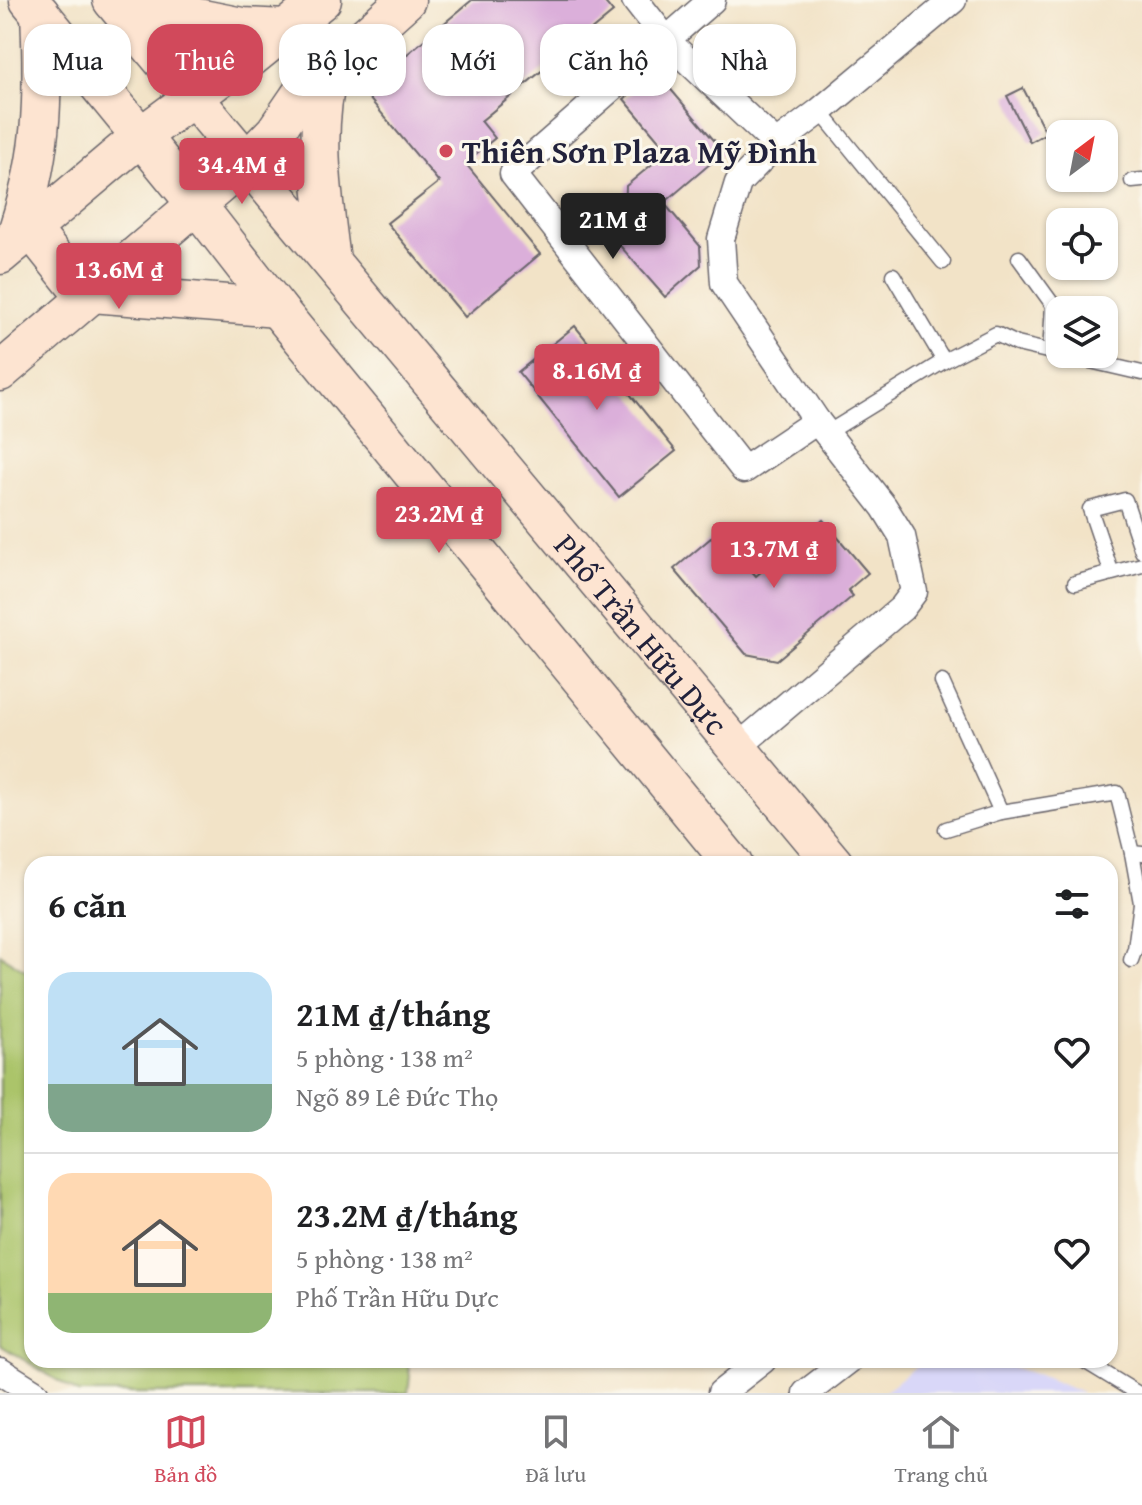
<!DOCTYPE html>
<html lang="vi">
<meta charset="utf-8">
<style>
body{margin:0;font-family:"Gentium Book Plus",serif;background:#f2f2f2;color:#202124;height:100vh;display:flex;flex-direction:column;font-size:30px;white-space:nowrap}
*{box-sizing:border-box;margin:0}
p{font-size:26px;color:#757577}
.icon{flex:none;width:44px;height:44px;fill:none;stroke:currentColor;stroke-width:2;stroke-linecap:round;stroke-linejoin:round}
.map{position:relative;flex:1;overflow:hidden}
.side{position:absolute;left:24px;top:856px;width:1094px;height:512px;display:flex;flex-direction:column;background:#fff;border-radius:24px;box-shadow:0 2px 6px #0004}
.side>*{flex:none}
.top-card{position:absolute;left:24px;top:24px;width:1094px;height:72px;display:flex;gap:16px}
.needle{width:52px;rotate:32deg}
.tools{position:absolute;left:1046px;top:120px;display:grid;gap:16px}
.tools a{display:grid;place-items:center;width:72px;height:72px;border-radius:16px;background:#fff;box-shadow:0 2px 6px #0004;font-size:40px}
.price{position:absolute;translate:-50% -68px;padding:0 18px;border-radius:8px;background:#d1495b;color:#fff;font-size:26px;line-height:52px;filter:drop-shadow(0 2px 4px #0008)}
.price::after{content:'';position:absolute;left:50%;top:48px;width:24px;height:18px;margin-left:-12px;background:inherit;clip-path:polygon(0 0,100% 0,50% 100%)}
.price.on{background:#222;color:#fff}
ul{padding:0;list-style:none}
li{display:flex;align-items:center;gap:24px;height:200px;padding:0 24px}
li+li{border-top:2px solid #e0e0e0}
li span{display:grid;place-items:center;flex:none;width:224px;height:160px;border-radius:24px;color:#555}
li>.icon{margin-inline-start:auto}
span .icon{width:96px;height:96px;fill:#fffc;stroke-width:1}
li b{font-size:34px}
h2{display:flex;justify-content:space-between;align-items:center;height:96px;padding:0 24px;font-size:34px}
.chip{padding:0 28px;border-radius:24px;background:#fff;box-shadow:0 2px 6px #0004;font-size:28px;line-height:72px}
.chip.on{background:#d1495b;color:#fff}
.tab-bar{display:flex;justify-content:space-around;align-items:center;height:112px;border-top:2px solid #e0e0e0;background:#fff;font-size:22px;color:#757577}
.tab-bar a{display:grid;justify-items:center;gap:4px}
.tab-bar .on{color:#d1495b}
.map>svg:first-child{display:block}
</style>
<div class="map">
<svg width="1142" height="1393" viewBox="0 0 1142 1393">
<rect width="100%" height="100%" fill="#fbf7ec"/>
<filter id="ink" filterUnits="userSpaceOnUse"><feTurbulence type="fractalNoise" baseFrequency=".0125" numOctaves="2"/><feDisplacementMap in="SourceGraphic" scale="16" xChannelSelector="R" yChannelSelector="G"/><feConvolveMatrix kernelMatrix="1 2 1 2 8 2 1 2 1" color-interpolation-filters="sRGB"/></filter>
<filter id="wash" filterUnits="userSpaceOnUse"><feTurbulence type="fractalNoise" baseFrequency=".006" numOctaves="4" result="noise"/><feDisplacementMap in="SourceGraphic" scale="32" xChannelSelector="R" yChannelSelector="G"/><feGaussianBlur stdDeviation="1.8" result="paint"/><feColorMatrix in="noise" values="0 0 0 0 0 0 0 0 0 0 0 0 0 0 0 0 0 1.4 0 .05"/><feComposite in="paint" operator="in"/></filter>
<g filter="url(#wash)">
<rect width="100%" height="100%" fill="#f2e3c7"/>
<!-- built -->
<path fill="#d9d7f8" d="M924 1360H991L1047 1378 1082 1393H883Z"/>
<!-- green -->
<path fill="#abc46a" stroke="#667352" stroke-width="2" d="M0 954 32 975V1360H407L410 1376 408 1393H78L0 1345Z"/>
<g id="blocks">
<!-- building -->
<g fill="#dbafda">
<path d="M472 0H603L613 12 481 121 495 138 465 163 540 254 465 317 387 223 439 182 363 91Z"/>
<path d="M656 72 724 152 664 203 700 246 701 265 665 297 615 240 632 226 625 217 626 186 668 151 624 99Z"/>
<path d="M1023 88 1046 133 1030 142 1007 96Z"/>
<path d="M575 326 676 451 619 497 518 372Z"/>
<path d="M823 520 868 573 848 590 853 596 777 660 746 654 674 569 718 532 756 576Z"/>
</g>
</g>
</g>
<g filter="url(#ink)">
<use href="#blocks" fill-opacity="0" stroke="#6b666c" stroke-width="2"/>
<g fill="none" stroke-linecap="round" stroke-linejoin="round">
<!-- service casing -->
<g stroke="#6b666c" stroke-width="17">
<g id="service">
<path d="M820 111 943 262"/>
<path d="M1132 181 1142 180"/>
<path d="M1019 258 1053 305 1050 353"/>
<path d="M893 275 944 361"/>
<path d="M827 433 944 361 996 334 1017 344 1142 373"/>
<path d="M1111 571 1090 509 1125 500 1142 551"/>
<path d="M1075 583 1142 565"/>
<path d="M942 682 1001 812"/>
<path d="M946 829 1001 812 1117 793 1132 853 1142 854"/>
<path d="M1131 960 1135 949 1141 903 1132 853"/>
<path d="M1083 1360 1137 1393"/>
</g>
</g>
<!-- minor casing -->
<g stroke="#6b666c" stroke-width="29">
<g id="minor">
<path d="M635 0 667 41 776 144 820 111 953 0"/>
<path d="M712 0 513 174 744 470 817 421"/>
<path d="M738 747 902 608 914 592 902 536 884 507 817 421 724 283 721 239 738 183 776 144"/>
<path d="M0 1371 35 1393"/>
<path d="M721 1393 763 1360"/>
<path d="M806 1393 849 1360"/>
</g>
</g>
<!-- secondary casing -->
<g stroke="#6b666c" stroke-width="41">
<g id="secondary">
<path d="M29 0 196 204 277 308 733 864"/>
<path id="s1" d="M112 0 834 864"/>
<path d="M113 1 242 27 286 29"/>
<path d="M330 66C312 131 323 196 331 261"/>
<path d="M31 229 86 298"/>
<path d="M13 244C43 160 44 101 40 13"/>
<path d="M0 255 141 136 226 73 238 68 322 0"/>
<path d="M92 293 277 308"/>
<path d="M0 372 247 161 275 132 301 94 406 0"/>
</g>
</g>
<!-- service -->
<use href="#service" stroke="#fff" stroke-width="14"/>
<!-- minor -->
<use href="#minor" stroke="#fff" stroke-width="26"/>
<!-- secondary -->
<use href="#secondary" stroke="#fde4d1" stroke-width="38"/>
</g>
</g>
<!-- markers -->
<circle fill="#d1495b" stroke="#fbf7ec" stroke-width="3" cx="446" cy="151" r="8"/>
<g text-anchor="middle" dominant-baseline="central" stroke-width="6" stroke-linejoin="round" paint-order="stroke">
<!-- poi labels -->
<g font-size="32" font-weight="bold" fill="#22223b" stroke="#fbf7ec" text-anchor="start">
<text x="462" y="151">Thiên Sơn Plaza Mỹ Đình</text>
</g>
<!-- street labels -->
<g font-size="32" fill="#22223b" stroke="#fbf7ec">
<text stroke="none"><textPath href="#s1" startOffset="826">Phố Trần Hữu Dực</textPath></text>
</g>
</g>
</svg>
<div class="tools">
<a><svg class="needle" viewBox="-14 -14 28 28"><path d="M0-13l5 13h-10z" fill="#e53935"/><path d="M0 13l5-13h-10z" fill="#757577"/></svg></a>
<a><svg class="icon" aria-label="locate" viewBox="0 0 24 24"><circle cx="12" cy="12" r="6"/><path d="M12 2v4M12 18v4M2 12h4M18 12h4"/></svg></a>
<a><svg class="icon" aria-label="layers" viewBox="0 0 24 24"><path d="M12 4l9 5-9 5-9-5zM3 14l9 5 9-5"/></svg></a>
</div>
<b class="price" style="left:242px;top:206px">34.4M ₫</b>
<b class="price on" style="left:613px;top:261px">21M ₫</b>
<b class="price" style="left:119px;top:311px">13.6M ₫</b>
<b class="price" style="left:597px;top:412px">8.16M ₫</b>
<b class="price" style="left:439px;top:555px">23.2M ₫</b>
<b class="price" style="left:774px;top:590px">13.7M ₫</b>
<div class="top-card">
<a class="chip">Mua</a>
<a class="chip on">Thuê</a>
<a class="chip">Bộ lọc</a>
<a class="chip">Mới</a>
<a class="chip">Căn hộ</a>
<a class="chip">Nhà</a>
</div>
<section class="side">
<h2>6 căn<svg class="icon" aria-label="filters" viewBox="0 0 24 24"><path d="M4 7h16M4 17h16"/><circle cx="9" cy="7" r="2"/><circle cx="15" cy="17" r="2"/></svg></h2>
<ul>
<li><span style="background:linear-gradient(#bfe0f5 70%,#7fa58c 0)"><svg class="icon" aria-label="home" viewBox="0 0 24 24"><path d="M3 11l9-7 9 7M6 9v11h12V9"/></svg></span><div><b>21M ₫/tháng</b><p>5 phòng · 138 m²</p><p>Ngõ 89 Lê Đức Thọ</p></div><svg class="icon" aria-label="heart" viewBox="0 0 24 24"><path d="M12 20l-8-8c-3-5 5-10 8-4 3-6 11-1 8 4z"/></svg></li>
<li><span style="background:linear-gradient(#ffd9b3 75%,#8fb573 0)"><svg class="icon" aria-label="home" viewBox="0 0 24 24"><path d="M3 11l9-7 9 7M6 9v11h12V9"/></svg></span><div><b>23.2M ₫/tháng</b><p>5 phòng · 138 m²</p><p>Phố Trần Hữu Dực</p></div><svg class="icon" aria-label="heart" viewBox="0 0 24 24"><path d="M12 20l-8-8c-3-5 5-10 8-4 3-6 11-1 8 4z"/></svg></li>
</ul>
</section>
</div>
<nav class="tab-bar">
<a class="on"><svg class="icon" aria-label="map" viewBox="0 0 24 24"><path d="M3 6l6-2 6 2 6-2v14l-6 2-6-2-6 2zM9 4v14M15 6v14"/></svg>Bản đồ</a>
<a><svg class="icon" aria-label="saved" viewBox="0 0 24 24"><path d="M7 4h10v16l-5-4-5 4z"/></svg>Đã lưu</a>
<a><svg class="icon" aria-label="home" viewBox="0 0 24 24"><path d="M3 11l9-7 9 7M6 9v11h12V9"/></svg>Trang chủ</a>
</nav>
